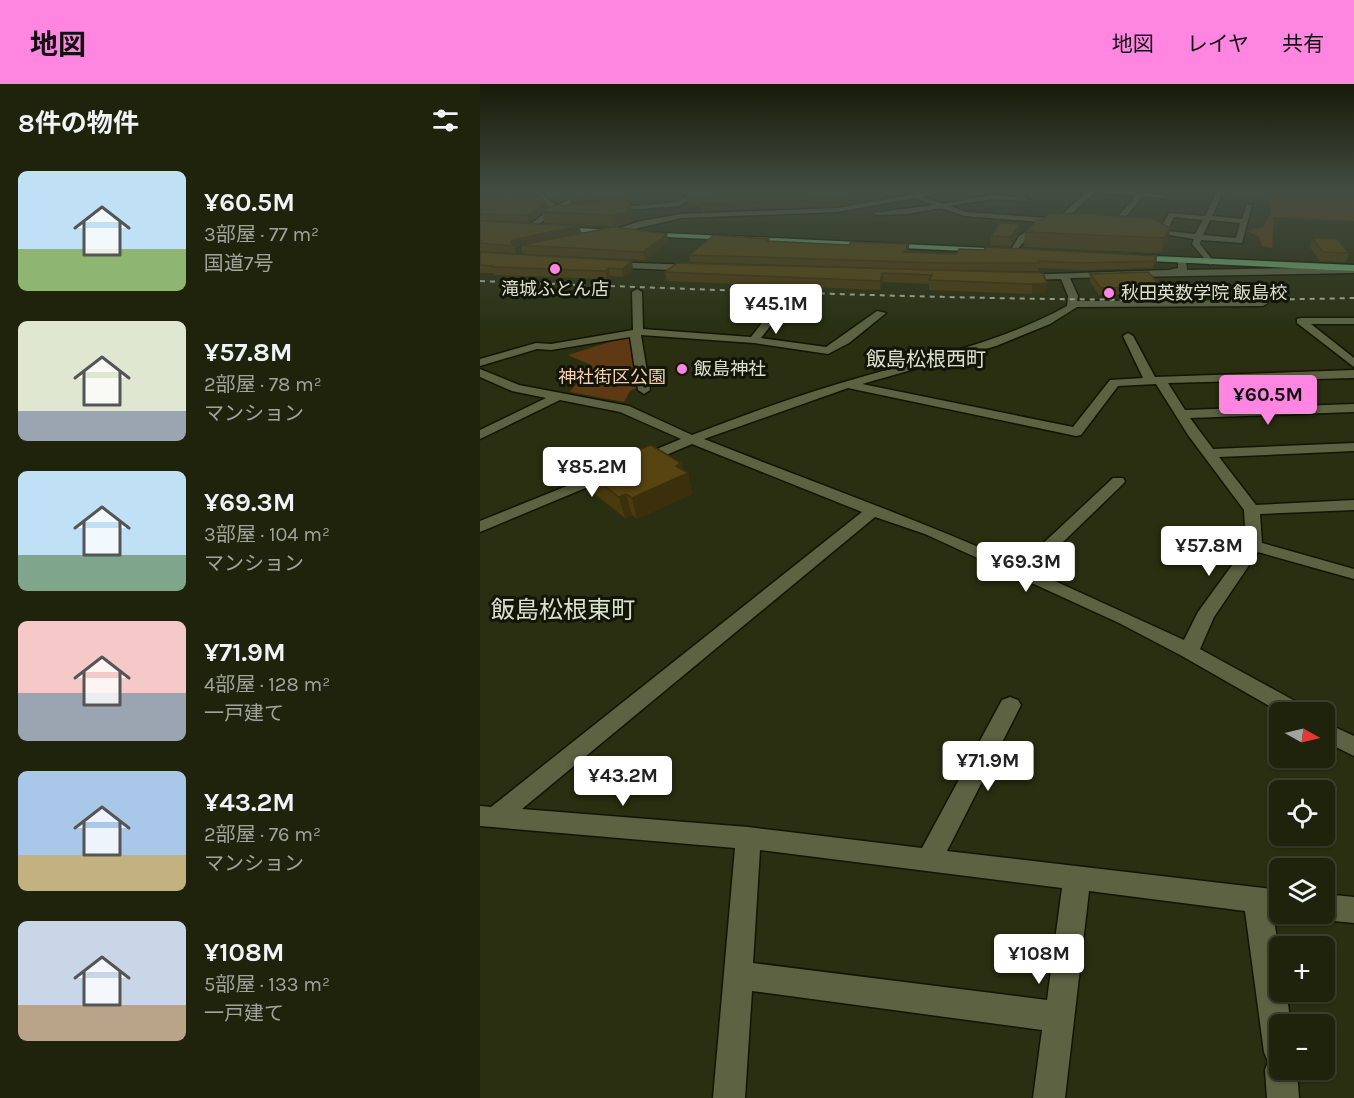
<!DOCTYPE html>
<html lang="ja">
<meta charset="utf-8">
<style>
body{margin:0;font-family:Karla,"Noto Sans JP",sans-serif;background:#272b15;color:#f1f3f6;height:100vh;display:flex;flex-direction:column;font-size:22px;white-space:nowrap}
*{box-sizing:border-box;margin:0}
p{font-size:20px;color:#a1a49d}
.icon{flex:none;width:33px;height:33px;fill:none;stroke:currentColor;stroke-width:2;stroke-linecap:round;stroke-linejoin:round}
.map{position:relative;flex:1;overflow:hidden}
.sheet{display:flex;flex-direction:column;background:#1f230c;width:480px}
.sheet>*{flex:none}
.needle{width:39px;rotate:98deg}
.controls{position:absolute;left:789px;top:618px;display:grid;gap:12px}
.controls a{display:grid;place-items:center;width:66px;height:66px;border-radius:9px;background:#1f230c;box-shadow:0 2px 4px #0004,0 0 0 2px #3c402d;font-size:30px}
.price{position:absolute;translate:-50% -51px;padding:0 14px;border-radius:6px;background:#fff;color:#222;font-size:20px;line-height:39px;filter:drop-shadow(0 2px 3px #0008)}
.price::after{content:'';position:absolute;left:50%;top:36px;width:18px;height:14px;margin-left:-9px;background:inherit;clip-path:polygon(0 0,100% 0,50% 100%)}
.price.active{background:#fe85e0;color:#111}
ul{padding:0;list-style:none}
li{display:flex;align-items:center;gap:18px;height:150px;padding:0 18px}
li span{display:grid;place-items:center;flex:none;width:168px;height:120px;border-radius:9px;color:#555}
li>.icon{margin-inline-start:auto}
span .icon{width:72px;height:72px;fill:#fffc;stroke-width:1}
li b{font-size:26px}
h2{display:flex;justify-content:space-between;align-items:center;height:72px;padding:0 18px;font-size:26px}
header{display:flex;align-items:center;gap:36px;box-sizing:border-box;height:84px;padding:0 30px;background:#fe85e0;color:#111}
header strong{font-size:28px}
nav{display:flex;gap:33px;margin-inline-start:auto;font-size:21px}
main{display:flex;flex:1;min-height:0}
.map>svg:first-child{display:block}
</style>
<header>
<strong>地図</strong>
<nav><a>地図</a><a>レイヤ</a><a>共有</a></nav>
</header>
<main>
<section class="sheet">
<h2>8件の物件<svg class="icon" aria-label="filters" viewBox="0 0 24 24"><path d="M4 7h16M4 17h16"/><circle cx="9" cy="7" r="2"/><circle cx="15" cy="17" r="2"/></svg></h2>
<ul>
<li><span style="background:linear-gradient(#bfe0f5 65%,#8fb573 0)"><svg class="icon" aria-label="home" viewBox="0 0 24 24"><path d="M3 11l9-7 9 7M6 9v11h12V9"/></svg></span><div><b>¥60.5M</b><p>3部屋 · 77 m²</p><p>国道7号</p></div></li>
<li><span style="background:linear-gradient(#dfe7d0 75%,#9aa5b1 0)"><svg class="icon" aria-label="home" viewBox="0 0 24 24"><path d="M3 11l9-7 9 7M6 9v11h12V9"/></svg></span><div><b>¥57.8M</b><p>2部屋 · 78 m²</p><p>マンション</p></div></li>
<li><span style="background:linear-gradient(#bfe0f5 70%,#7fa58c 0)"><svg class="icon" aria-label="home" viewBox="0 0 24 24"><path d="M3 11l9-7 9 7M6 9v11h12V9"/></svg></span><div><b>¥69.3M</b><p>3部屋 · 104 m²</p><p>マンション</p></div></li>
<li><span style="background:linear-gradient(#f6c9c9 60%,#9aa5b1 0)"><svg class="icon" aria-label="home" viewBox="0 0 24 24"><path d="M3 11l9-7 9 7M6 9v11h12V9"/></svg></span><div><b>¥71.9M</b><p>4部屋 · 128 m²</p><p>一戸建て</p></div></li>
<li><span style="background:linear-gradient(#a9c7e8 70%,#c2b280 0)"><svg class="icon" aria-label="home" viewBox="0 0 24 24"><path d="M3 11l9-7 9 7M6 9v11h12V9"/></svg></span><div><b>¥43.2M</b><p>2部屋 · 76 m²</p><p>マンション</p></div></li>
<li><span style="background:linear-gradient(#c9d6e8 70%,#b9a48a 0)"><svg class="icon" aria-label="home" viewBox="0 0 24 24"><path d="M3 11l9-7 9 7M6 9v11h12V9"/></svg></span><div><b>¥108M</b><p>5部屋 · 133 m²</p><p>一戸建て</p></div></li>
</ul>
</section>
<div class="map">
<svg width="874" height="1014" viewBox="0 0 874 1014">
<rect width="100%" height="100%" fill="#292f10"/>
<!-- green -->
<g fill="#5f3913">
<path d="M799 106 874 108V137L794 133 792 164 782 162 779 153 767 147 783 143 791 128 789 120Z"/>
<path d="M149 252 156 304 150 307 144 318 90 308 111 281 88 271Z"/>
</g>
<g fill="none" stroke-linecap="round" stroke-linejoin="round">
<!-- minor casing -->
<g stroke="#121600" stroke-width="3">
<g id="minor">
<path d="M50 106H57L76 122 111 106H120L77 126 51 146H48V142L71 125Z"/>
<path d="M218 106H227L199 122 127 127 123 125 197 118Z"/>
<path d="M458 106H475L443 113 462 120 512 111 546 114 548 117 512 115 470 122 486 128 577 135 609 106H643L686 112 683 114 663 112 638 142 620 143V139L633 138 656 112 615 108 585 136H589V140L569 139 549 152 534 169 530 167 539 152 561 138 485 132 461 124 427 130 397 131 393 129 454 121 435 114 357 128 201 134 121 153 117 151 161 137 201 130 357 124Z"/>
<path d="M738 106H744L732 132 762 135 767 120 772 121 762 159 721 156 720 160 734 178 730 181 712 160 714 155 678 149 689 129 725 132ZM694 133 723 136 715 150 687 147ZM730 136 760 139 756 154 723 151Z"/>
<path d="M702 174 706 177 707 186 874 183V189L590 194 598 212 597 217 783 216 788 219 783 222 597 223 570 240 516 262 382 300 593 343 630 296 663 294 643 252 648 249 653 252 675 293 874 286V294L688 299 705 326 874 320V328L710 334 733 365 874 359V367L739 373 776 421 874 416V426L780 430 782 459 874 485V495L778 468 734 533 720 565 824 622 826 628H800L702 572 639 539 445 450 395 433 42 725 268 743 442 764 522 616 530 613 538 616 541 621 467 767 800 806V830H805L793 831 800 871V908H806L811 940H800V986H817L819 1014H787L785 986 788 978 784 968 765 827 609 807 585 1014H553L562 946 272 907 265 1014H233L255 764 0 742V722L11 723 382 428 212 360 165 380H155L153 377 155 374 201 355 140 328 80 316 0 355V346L66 314 32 307 0 293V285L39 301 149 322 212 351C269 329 327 308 385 292 455 272 524 257 587 222L588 212 581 195 541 196 538 195V191L689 186 698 184V177ZM676 300 708 351 764 426 766 462 718 528 704 556 553 487 643 400 645 397 643 394H633L540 481C437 435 330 397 224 355L368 304 596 352 601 351 638 302ZM280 766 582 804 567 916 273 879Z"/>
<path d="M127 178 214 181 218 184 214 187 124 183V179Z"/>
<path d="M157 205 162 208 163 245 271 253 292 226 296 225 301 228 281 254 346 263 397 227 406 229 369 259 348 270 274 259 161 251 170 306 164 310 158 306 150 253 71 266 57 265 0 282V275L56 259 71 260 153 246 152 208Z"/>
<path d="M821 234H874V240H831L874 274V283L817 239V235Z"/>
<path d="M129 385 134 386 136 389 134 392 0 448V437Z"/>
<path d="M844 638 874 652V672L844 657Z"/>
<path d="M844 810 874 813V839L844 836 834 832 833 830H844Z"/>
</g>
</g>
<!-- highway casing -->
<g stroke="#121600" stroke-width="3">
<g id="highway">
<path d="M77 143 136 146 140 148 136 150 74 147 73 145Z"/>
<path d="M161 148 529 165 533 167 529 169 164 152H161Z"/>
<path d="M652 171 874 181V187L649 176 648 174Z"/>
</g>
</g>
<!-- minor -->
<use href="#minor" fill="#5c6242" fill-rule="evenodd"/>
<!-- highway -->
<use href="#highway" fill="#6eab71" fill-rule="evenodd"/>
<!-- rail -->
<path stroke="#acb09b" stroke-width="2" stroke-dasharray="5 5" stroke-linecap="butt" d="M0 197C291 208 582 221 874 214"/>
</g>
<!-- wall -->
<g fill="#4a3b0f">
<path d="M0 106 67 124 91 120 90 116H196L150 119 152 127 150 139 134 142 65 139 62 129 49 138 0 136Z"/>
<path d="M61 106H105L76 119Z"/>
<path d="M265 106H304V107L443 106 357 122 222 127 221 121 207 120 206 114 263 108Z"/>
<path d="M468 106H482L480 110H468Z"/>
<path d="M748 106H782L779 117 746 114Z"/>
<path d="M671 134 688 159 681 169 544 163 545 148Z"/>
<path d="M0 137 99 142 101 149 189 158 165 176 43 170 41 162 35 164 36 169 0 167Z"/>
<path d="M539 149 531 162 511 161V152Z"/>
<path d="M832 154 869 169 866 178 840 177 830 163Z"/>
<path d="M289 155V157L369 161 429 160V166L428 168 477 170 677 172 676 179 673 184 602 186 559 184 558 187 462 186 210 178 209 171Z"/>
<path d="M0 168 153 185 143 193 131 192 127 195 14 191 13 189H0Z"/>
<path d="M185 188 563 189 567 199 566 208 552 210 449 206V200L403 198 400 206 187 197Z"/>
<path d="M610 190 682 203 681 210 619 211 610 197Z"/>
<path d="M201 379 203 386 208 389 212 410 157 435 152 431 145 434 110 406 104 386Z"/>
</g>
<!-- shaded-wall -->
<g fill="#3c300c">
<path d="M89 106H105L76 119 75 113Z"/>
<path d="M201 106H213L196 116 150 119 152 127 150 139 134 142 131 131 91 122 90 116Z"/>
<path d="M407 106H443L357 122 356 115Z"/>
<path d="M66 118 67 125 49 138 47 131Z"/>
<path d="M540 140 539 149 531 162V153Z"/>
<path d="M99 142 101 149 40 161 41 162 35 164 34 162 31 159 32 156Z"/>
<path d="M690 144 688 159 681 169 684 154Z"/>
<path d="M187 150 189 158 165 176 163 168Z"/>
<path d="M429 160V166L424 175V168Z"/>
<path d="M677 172 676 179 673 184 674 177Z"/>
<path d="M152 177 153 185 143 193 142 185Z"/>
<path d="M129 184 131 192 127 195 125 187Z"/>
<path d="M403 189V198L400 206V197Z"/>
<path d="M567 199 566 208 552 210V200Z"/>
<path d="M201 379 204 391 208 389 212 410 157 435 152 414Z"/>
<path d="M146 410 152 431 145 434 139 413Z"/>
</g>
<!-- building -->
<g fill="#564511" stroke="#3c300c" stroke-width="1.5">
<path d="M0 106H52L66 118 47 131 0 130Z"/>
<path d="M67 106H89L75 113Z"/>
<path d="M109 106H201L195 109 90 116Z"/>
<path d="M220 106 263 108 265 106H301V107H308L309 106H407L356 115 221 120 229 115 206 114Z"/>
<path d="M150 117 148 128 131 131 62 128 71 122Z"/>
<path d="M589 129 671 134 690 144 684 154 545 148 557 136H561L567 131Z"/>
<path d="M0 137 99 142 32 156 31 159 34 162 0 159Z"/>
<path d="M519 139 540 140 531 153 511 152Z"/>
<path d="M134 143 187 150 163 168 40 161Z"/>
<path d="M234 151 289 155 287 157 369 161 371 158 429 160 424 168 477 170 479 165 504 166 506 163 677 172 674 177 603 179 558 177 559 179H462L209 171Z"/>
<path d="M832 154 857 155 869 169 843 168Z"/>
<path d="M0 168 152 177 142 185 129 184 125 187 11 183 14 182 0 181Z"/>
<path d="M197 179 563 189 567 199 552 200 449 196 452 191 403 189 400 197 185 188Z"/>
<path d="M668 188 682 203 621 204 610 190Z"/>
<path d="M171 361 201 379 196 382 208 389 152 414 146 410 139 413 104 386Z"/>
</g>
<!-- sky -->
<linearGradient id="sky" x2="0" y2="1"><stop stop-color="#171a09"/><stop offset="0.43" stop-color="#434d42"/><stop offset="1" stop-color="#434d42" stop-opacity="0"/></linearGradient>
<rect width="874" height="248" fill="url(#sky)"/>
<!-- markers -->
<g fill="#fe85e0" stroke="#131508" stroke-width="2">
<circle cx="75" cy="185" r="6"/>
<circle cx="629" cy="209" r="6"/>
<circle cx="202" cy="285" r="6"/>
</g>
<g text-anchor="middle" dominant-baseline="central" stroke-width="6" stroke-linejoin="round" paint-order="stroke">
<!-- far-poi labels -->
<g font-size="18" fill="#dce0ce" stroke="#131508" text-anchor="start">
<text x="75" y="205" text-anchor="middle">滝城ふとん店</text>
<text x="641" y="209">秋田英数学院 飯島校</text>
<text x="214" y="285">飯島神社</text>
</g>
<!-- far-park labels -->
<g font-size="18" fill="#f5cfb0" stroke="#131508">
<text x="132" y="293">神社街区公園</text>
</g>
<!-- far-quarter labels -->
<g font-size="20" fill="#dce0ce" stroke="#131508">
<text x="446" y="275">飯島松根西町</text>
</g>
<!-- quarter labels -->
<g font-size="24" fill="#dce0ce" stroke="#131508">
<text x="83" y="526">飯島松根東町</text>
</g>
</g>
</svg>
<div class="controls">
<a><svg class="needle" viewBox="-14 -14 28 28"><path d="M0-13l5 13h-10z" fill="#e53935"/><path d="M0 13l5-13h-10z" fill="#a1a49d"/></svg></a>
<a><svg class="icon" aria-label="locate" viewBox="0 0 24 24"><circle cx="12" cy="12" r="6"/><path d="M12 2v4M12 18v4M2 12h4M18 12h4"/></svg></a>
<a><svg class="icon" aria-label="layers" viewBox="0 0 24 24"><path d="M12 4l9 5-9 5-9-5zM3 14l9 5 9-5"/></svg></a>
<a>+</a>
<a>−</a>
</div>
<b class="price" style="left:296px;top:251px">¥45.1M</b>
<b class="price active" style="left:788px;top:342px">¥60.5M</b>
<b class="price" style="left:112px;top:414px">¥85.2M</b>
<b class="price" style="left:729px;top:493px">¥57.8M</b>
<b class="price" style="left:546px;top:509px">¥69.3M</b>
<b class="price" style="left:508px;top:708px">¥71.9M</b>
<b class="price" style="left:143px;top:723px">¥43.2M</b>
<b class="price" style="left:559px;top:901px">¥108M</b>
</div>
</main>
